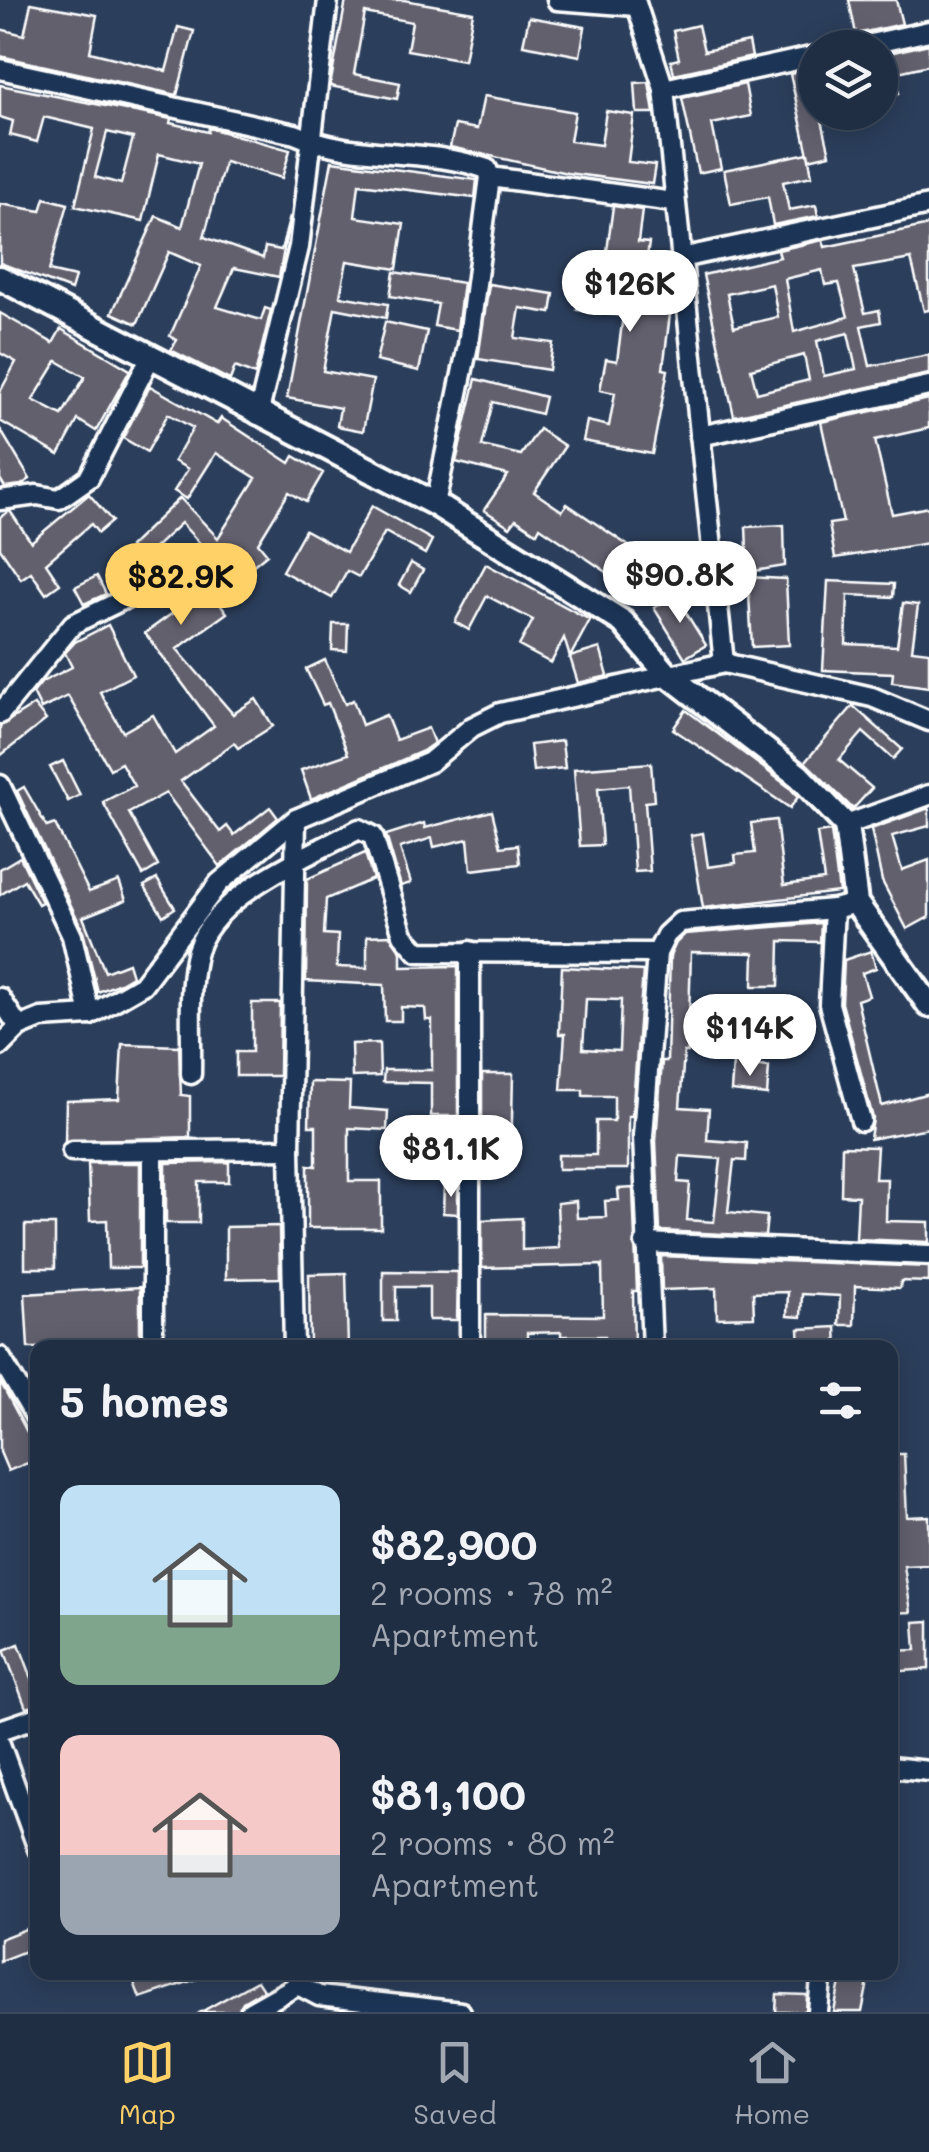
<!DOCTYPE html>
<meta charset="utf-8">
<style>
body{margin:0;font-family:Mali,sans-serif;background:#28364b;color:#f1f3f6;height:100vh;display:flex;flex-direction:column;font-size:38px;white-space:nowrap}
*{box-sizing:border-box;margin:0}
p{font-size:32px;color:#a2a8b2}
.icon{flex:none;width:55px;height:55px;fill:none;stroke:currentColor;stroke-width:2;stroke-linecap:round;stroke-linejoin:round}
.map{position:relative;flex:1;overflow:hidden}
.side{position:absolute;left:30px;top:1340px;width:868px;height:640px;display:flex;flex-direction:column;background:#202e44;border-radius:20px;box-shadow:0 5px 25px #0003,0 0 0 2px #3d4a5d}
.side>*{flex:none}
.buttons{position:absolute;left:798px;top:30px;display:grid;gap:20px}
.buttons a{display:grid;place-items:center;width:100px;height:100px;border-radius:50%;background:#202e44;box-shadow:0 5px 25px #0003,0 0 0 2px #3d4a5d;font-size:50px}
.price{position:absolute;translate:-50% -85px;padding:0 22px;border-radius:35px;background:#fff;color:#222;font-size:32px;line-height:65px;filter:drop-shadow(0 2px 5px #0008)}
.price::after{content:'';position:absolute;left:50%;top:60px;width:30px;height:22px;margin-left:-15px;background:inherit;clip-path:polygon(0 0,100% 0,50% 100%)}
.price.active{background:#ffd166;color:#111}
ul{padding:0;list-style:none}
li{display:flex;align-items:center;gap:30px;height:250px;padding:0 30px}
li span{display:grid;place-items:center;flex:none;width:280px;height:200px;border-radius:20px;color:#555}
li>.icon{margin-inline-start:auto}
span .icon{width:120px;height:120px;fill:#fffc;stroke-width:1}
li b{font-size:42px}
h2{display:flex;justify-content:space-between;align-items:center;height:120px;padding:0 30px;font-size:42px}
.tabs{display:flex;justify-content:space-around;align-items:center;height:140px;border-top:2px solid #3d4a5d;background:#202e44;font-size:28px;color:#a2a8b2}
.tabs a{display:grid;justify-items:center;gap:5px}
.tabs .active{color:#ffd166}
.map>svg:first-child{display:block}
</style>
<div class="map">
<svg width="929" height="2012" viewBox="0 0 929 2012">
<rect width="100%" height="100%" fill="#2b3e5b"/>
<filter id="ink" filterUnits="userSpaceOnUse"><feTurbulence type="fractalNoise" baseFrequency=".01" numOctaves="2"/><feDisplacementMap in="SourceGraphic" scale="20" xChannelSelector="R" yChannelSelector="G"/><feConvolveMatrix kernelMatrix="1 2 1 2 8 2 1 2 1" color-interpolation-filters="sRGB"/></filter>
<g filter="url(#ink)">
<!-- building -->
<g fill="#62606d" stroke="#fff" stroke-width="2.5" fill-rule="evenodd">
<path d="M346 0H404L473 12 464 60 407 50 412 22 365 13 354 74 400 83 397 99 330 86Z"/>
<path d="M849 0H896L902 24 856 34Z"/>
<path d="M31 3 97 15 90 52 166 71 178 27 194 31 177 95 0 56V29L24 35Z"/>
<path d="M529 17 585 27 580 56 523 45Z"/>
<path d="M698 25 704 51 749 42 752 57 674 74 671 61 679 59 673 31Z"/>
<path d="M929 44V65L894 73 899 93 880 97V55Z"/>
<path d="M815 69V112H820L830 154 809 159 790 74Z"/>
<path d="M649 82 654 113H637L635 83Z"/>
<path d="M745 84 751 116 712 124 721 168 698 173 682 98Z"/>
<path d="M0 85 171 119 170 123 208 132 209 128 290 150 282 178 225 162 204 237 263 258 265 247 281 250 290 216 279 277 234 268 217 307 261 320 265 308 271 310 255 375 235 367 230 380 171 350 177 340 170 336 201 266 169 252 137 324 112 313 156 216 182 227 199 164 159 154 143 221 75 206 94 129 44 117 37 142 10 135 13 121 0 117ZM107 132 133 138 121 184 95 177Z"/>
<path d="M484 96 575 112 570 141 601 145 606 111 634 115 628 162 655 165 652 184 567 173 450 147 455 125 477 129Z"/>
<path d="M808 153 812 176 783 182 789 210 816 205 818 216 773 225 768 197 731 204 724 170Z"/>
<path d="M332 161 477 180 475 198 359 184 355 217 404 224 397 269 347 261 340 296 388 304 386 318 335 308 323 371 373 380 363 431 337 426 340 408 287 398Z"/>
<path d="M45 198 68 204 49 271 75 277 71 290 0 263V204L41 211Z"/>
<path d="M613 206 642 210 638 242 649 243 645 271 666 274 664 290 673 291 663 369 668 370 652 454 583 441 587 421 609 426 615 393 600 390 606 359 617 361 623 316 577 310 583 263 605 266Z"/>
<path d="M929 225V310L924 311 911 259 854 269 865 313 879 310 881 322 861 326 870 366 929 355V374L734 416 703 275 780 257 778 250 823 240 825 247ZM822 270 825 285 839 283 848 317 794 332 785 279ZM772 284 778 317 734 327 727 294ZM848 333 856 369 824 376 817 341ZM804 355 809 380 757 393 751 369Z"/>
<path d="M394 272 463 283 457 330 434 326 438 304 390 296Z"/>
<path d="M489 284 554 294 551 313 520 308 515 338 553 343 549 370 478 359Z"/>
<path d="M0 313 53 343 61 329 130 370 96 431 78 420 59 455 0 421V392L16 362 0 353ZM57 361 85 377 62 415 33 400Z"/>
<path d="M385 322 427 331 419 371 376 361Z"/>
<path d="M476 379 545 397 541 414 493 402 482 446 521 455 539 429 565 446 534 492 562 511 567 504 642 555 623 583 540 527 537 533 516 519 510 527 484 510 508 475 456 462Z"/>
<path d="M150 386 217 424 221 418 290 463 294 456 323 473 306 502 289 492 258 543 267 554 251 567 234 547 202 578 227 613 177 649 233 714 256 699 273 726 238 748 234 743 181 781 220 832 227 826 234 835 270 807 278 818 220 866 166 793 129 813 158 866 143 875 103 802 134 786 121 763 110 769 68 696 41 709 33 693 42 682 72 667 65 653 75 642 108 625 133 675 100 692 123 732 153 715 175 754 214 726 145 633 174 612 156 594 153 580 157 576 129 547 180 498 218 538 256 478 216 453 187 499 174 491 188 469 174 461 193 428 168 414 147 452 123 438ZM181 523 205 549 176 576 152 550Z"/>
<path d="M929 399V428L875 440 892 514 929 507V543L835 558 829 524 843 522 821 422Z"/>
<path d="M0 429 30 479 21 485 5 487 0 479Z"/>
<path d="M89 494 112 521 98 533 91 524 46 563 60 584 46 594 31 572 21 579 0 548V517L10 511 31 542Z"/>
<path d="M372 506 432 540 425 554 385 532 359 577 347 571 332 598 282 571 305 530 346 552Z"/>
<path d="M784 525 785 566 748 572 746 527Z"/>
<path d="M411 563 423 570 411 592 399 585Z"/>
<path d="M486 564 590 620 570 657 600 648 608 676 578 683 564 638 551 663 519 646 533 620 487 596 469 630 455 622Z"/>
<path d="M97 576 106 594 84 604 75 587Z"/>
<path d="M748 577 786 579 789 645 752 647Z"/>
<path d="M828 581 894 584 893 597 848 595 846 644 897 646 903 603 918 605 912 650 929 652V687L892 682 893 673 823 670Z"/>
<path d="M675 595 706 645 685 658 654 608Z"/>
<path d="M333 624H348L347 651 332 650Z"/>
<path d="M325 660 345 704 353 700 362 725 386 715 396 740 428 728 434 743 423 751 311 799 301 770 348 754 328 703 323 705 306 669Z"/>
<path d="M34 705 46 720 0 756V726Z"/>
<path d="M853 706 902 749 893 759 863 732 839 760 872 788 853 809 805 762Z"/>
<path d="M686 710 789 787 798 797 790 808 673 729Z"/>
<path d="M562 741 565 768 533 771 530 745Z"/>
<path d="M63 761 80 795 68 801 50 767Z"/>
<path d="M651 763 654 801 645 802 650 871 635 872 629 785 598 788 602 845 580 846 574 769Z"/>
<path d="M24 787 47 827 55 824 89 892 119 881 126 900 83 917 105 972 128 963 132 976 120 983 98 992 83 931 17 791Z"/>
<path d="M929 808V826L892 836 902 870 929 860V917L907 929 882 881 871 829Z"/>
<path d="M492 811 501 847 518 845 520 864 471 870 468 839 434 847 432 838 400 848 411 883 401 886 386 835 424 823 425 828Z"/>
<path d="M776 820 784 885 824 880 817 833 831 831 839 892 703 908 691 835 703 833 708 867 736 863 735 855 755 853 751 823Z"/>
<path d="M365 853 373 879 326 899 324 934 338 935 337 967 367 968V936L390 935 401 952V967L458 966V1116H431V1083L383 1082 384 1070H432V1020H426L425 1008 401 1007V1021H385L384 985 306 981 307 879Z"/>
<path d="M20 857 42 902 38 904 24 880 0 895V869Z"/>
<path d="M157 879 175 908 163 916 144 886Z"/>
<path d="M821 923 820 942 780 941 779 986H753L754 953 691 952 688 1052H684L680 1107 709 1109 707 1140 747 1143 746 1161 734 1160 728 1212 767 1216 765 1236 660 1231 656 1141 662 1061H667L670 956 676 943 685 934ZM680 1156 721 1159 714 1222 687 1220 690 1183 678 1182Z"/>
<path d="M871 951 876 968 862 973 869 996 857 1000 882 1106 929 1093V1128L870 1139 873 1118 842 1003 844 960Z"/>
<path d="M562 967 643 971 632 1116H628V1169H558V1155H596V1121H614V1096H583V1090H561L565 1034H559ZM586 999 621 1000 619 1051 583 1049Z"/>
<path d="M252 1003H280L279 1076H236V1052H252Z"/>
<path d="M379 1043 380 1076 352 1077 351 1044Z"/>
<path d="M122 1044 179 1046 181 1095 190 1096V1137L65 1141 66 1101 119 1099Z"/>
<path d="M733 1063 769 1067 767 1095 731 1091Z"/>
<path d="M482 1074H513L511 1163H482Z"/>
<path d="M310 1082 350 1083 349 1108 388 1111 387 1130 349 1128V1181H381V1228H308V1165L316 1166V1126H309Z"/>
<path d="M842 1146 877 1147 875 1179H887L886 1221 929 1222V1242L856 1239 858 1196 841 1195Z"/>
<path d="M229 1162V1182H199V1223H166V1163Z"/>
<path d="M88 1163H140V1268H108L107 1220 90 1221Z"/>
<path d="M444 1186H458V1214L443 1213Z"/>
<path d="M633 1188 637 1291H633L634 1348H605V1336H561V1332L527 1333V1348H486V1315L603 1316 602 1265 482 1268V1220L522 1218V1250L559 1248 557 1203 576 1201 577 1218 606 1217 605 1201 619 1200 618 1189Z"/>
<rect x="25" y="1225" width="30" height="43"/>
<path d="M279 1226 280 1278 226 1279V1227Z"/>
<path d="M661 1256 929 1267V1282L901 1281 900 1288 855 1286 854 1325H839L840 1296 802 1294 801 1317 787 1316 788 1292 753 1293 754 1317 717 1318 716 1288 662 1290Z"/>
<path d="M383 1271 458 1272 457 1320H429V1287H396V1321H383Z"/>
<path d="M346 1273 348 1348H310L309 1274Z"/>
<path d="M140 1287V1348H28L25 1294Z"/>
<path d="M836 1327 837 1348H800L799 1329Z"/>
<path d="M0 1381 38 1453V1459L8 1471 0 1452Z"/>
<path d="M890 1454H904L907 1517 929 1516V1565L904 1566 911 1612 890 1613Z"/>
<path d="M929 1621V1669L890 1672V1651L916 1650 914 1622Z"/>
<path d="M19 1644 33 1681 38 1679V1705L26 1708 4 1650Z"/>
<path d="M38 1924V1946L0 1961V1939Z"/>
<path d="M130 1972H209V1975L140 1998Z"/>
<path d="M842 1972H870L862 2012H834Z"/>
<path d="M257 1981 263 1990 243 2002 238 2012H201Z"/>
<path d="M777 1994 807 1995 806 2012H776Z"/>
</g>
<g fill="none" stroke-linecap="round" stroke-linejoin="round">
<!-- minor casing -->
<g stroke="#fff" stroke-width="25">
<g id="minor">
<path d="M557 0 636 6"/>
<path d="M853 48 929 31"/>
<path d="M0 69 295 134C353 160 426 147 487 169L490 177 468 345 435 504"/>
<path d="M664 89 815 56"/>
<path d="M490 177 673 202"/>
<path d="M681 258 929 205"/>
<path d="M258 415 299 247 328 0"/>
<path d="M700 436 929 386"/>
<path d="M0 500 37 495 59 499 89 478 150 358"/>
<path d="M724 663 872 697 929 721"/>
<path d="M0 714 73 624 145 589"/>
<path d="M0 785 72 936 90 1015"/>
<path d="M846 825 929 795"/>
<path d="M834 909 829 1004 861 1121"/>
<path d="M470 951V1348"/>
<path d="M0 998 19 1027"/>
<path d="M0 1046 19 1027 41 1018 90 1015 142 985 219 883 296 819 430 762 472 727 500 713 724 663 664 89 635 0"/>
<path d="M191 1074C192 1037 188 995 195 959 206 896 309 856 359 829L373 836 403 935 418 952 657 953"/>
<path d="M72 1151 290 1149"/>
<path d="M153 1152V1348"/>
<path d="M645 1243 929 1255"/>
<path d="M294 1348 290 1149 296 819"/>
<path d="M652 1348 643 1136 657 953 666 935 680 922 834 909 856 903"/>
<path d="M0 1357 38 1421"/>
<path d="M0 1730 38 1717"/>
<path d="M0 1744 38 1849"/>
<path d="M890 1767 929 1771"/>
<path d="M298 1985 319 1996 461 2012"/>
<path d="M250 2012 298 1985 295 1972"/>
<path d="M818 2012 821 1979"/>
</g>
</g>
<!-- tertiary casing -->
<g stroke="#fff" stroke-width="30">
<path id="tertiary" d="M0 278 435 504 623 622 667 674 799 776 846 825 856 903 929 1005"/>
</g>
<!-- minor -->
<use href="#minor" stroke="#1d3557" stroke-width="18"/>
<!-- tertiary -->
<use href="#tertiary" stroke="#1d3557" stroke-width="22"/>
</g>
</g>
</svg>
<div class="buttons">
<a><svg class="icon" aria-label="layers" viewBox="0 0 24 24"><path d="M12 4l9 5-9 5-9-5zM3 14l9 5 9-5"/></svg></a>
</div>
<b class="price" style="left:630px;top:335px">$126K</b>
<b class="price" style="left:680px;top:626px">$90.8K</b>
<b class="price active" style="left:181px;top:628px">$82.9K</b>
<b class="price" style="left:750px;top:1079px">$114K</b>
<b class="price" style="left:451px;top:1200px">$81.1K</b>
<section class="side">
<h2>5 homes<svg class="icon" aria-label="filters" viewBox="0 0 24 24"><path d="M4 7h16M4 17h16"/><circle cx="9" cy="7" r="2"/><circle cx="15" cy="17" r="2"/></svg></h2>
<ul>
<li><span style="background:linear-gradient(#bfe0f5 65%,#7fa58c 0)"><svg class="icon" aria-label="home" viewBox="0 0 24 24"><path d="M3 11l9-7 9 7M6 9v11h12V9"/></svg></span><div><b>$82,900</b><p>2 rooms · 78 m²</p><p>Apartment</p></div></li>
<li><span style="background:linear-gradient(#f6c9c9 60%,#9aa5b1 0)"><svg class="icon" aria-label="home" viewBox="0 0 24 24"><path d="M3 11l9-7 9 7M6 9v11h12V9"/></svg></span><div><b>$81,100</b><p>2 rooms · 80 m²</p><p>Apartment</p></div></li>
</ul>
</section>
</div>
<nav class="tabs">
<a class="active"><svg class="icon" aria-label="map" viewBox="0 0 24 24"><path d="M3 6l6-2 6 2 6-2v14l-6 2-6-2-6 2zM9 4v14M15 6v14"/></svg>Map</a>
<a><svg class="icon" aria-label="saved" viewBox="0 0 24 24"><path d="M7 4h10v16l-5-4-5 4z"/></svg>Saved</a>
<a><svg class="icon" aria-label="home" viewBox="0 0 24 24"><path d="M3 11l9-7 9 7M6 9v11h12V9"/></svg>Home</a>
</nav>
